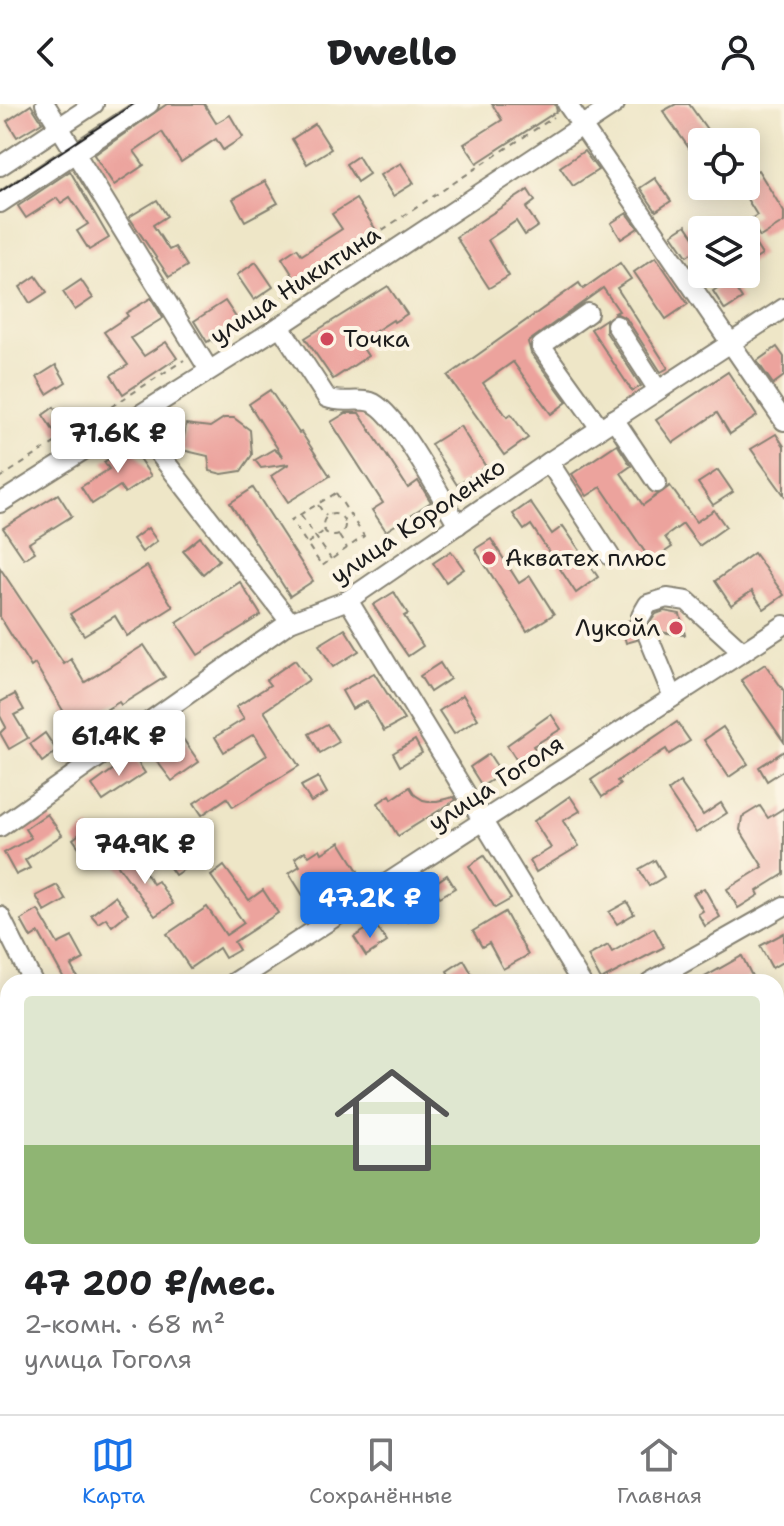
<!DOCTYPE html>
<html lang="ru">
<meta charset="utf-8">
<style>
body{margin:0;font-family:"Shantell Sans",sans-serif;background:#f2f2f2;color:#202124;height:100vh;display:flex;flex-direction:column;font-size:30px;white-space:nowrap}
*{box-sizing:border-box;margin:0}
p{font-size:26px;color:#757577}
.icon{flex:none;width:44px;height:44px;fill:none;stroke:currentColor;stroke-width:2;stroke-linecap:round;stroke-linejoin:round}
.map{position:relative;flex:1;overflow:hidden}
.drawer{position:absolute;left:0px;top:870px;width:784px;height:440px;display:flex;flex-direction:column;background:#fff;border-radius:24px 24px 0 0;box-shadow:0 4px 20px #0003}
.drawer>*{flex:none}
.controls{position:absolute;left:688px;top:24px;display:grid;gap:16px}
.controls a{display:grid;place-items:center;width:72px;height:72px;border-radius:8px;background:#fff;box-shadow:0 4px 20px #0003;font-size:40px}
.price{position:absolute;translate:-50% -68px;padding:0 18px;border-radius:8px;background:#fff;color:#222;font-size:26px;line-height:52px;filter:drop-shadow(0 2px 4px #0008)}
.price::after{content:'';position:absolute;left:50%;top:48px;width:24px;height:18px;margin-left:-12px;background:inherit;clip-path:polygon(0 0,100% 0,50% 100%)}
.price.on{background:#1a73e8;color:#fff}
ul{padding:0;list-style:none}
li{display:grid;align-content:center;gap:16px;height:424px;padding:0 24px}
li+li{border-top:2px solid #e0e0e0}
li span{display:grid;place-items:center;height:248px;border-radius:8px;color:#555}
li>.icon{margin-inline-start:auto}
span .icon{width:144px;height:144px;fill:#fffc;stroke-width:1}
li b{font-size:34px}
header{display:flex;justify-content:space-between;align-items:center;height:104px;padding:0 24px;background:#fff;font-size:36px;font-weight:800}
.tabs{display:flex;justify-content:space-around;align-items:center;height:112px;border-top:2px solid #e0e0e0;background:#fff;font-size:22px;color:#757577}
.tabs a{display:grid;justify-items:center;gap:4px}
.tabs .on{color:#1a73e8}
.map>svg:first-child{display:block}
</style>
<header><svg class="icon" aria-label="back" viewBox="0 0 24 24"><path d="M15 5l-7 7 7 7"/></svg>Dwello<svg class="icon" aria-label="person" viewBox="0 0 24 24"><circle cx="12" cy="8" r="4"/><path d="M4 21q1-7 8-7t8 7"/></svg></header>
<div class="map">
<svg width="784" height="1310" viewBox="0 0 784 1310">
<rect width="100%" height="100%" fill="#fcf5e5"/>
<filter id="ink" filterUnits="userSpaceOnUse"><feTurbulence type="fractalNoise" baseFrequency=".0125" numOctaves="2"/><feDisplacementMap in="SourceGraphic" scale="16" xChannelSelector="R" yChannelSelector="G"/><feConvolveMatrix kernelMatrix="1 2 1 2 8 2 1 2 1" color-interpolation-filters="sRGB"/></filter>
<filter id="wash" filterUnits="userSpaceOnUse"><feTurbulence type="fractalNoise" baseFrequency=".006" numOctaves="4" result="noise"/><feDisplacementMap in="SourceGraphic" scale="32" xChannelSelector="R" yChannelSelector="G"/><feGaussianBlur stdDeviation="1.8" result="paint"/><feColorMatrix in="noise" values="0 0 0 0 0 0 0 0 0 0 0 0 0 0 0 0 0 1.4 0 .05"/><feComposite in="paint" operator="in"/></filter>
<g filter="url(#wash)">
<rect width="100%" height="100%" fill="#eee6c7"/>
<g id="blocks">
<!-- building -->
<g fill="#eca39d">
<path d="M167 0H204L216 19 230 11 243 33 223 46 216 35 181 58 162 28 134 47 144 61 114 81 94 51Z"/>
<path d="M492 0H555L557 7 477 59 464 40 502 16Z"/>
<path d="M676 0H689L716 38H702V58L693 46 691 47 663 7Z"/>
<path d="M31 1 42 18 17 33 7 17Z"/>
<path d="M315 20 331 45 307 60 292 35Z"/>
<path d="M584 47 598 66 573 82 560 63Z"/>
<path d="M358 52 369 70 357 78 346 60Z"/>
<path d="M401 59 414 79 393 92 380 71Z"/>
<path d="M758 66 784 108V118L760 133 749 116 757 111 739 82H746V73Z"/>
<path d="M70 67 109 134 89 146 77 127 88 120 70 93 61 99 57 94 26 114 18 102Z"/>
<path d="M655 74 671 97 656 107 640 84Z"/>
<path d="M265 77 278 99 245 117 233 95Z"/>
<path d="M528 86 535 97 526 104 538 122 525 131 516 117 488 136 509 172 489 184 456 133Z"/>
<path d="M356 95 376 126 297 178 282 154 297 144 302 151 342 125 332 110Z"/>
<path d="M157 96 167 112 153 121 169 146 175 143 187 162 169 173 129 113Z"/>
<path d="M627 109 638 124 621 135 611 119Z"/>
<path d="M686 121 701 143 687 152 672 130Z"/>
<path d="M746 126 762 151 746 161Z"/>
<path d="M656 153 688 200 666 215 634 168Z"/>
<path d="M256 158 273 183 254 196 237 171Z"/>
<path d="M620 159 631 175 617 184 668 264 661 268 626 214 615 209 619 207 603 184 528 238 531 249 567 298 551 310 513 258 483 279 507 313 511 310 528 334 504 351 448 272 579 179 583 185Z"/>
<path d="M36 172 47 188 30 199 20 183Z"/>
<path d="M81 176 93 194 75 206 63 188Z"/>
<path d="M730 176 742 195 725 206 713 187Z"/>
<path d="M388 182 407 210 394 218 393 216 359 238 368 252 333 275 305 234Z"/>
<path d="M151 194 163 214 131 234 144 252 166 238 177 254 123 290 111 271 128 261 104 228 128 212 126 209Z"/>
<path d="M225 197 239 218 207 238 194 217Z"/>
<path d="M606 215V228L641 282 632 287 591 225Z"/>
<path d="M777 243 784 253V272L773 280 757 257Z"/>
<path d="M56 261 66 278 47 290 37 273Z"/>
<path d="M728 268 757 312 730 330 717 309 673 339 656 316Z"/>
<path d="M270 286 299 329 301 328 330 372 288 398 271 372 289 360 261 364 255 356 274 345 283 353 249 300Z"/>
<path d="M54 303 68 324 57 332 43 311Z"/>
<path d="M346 309H359L408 384 418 377 431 398 386 427 372 406 383 399 331 318Z"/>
<path d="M224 314H234L250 326 252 351 241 367 222 370 210 367 208 352 182 346 186 320 210 323Z"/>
<path d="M460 322 486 363 457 381 431 340Z"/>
<path d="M776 330 784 342V391L751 345Z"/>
<path d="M617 340 631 362 621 369 643 401 670 382 696 418 714 406 726 423 699 442 683 420 665 433 672 443 651 457 601 383 587 392 572 370Z"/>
<path d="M130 341 151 372 125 389 120 382 92 400 81 383 109 365 104 358Z"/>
<path d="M718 366 733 388 713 401 698 379Z"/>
<path d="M253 384 313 477 290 492 230 399Z"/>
<path d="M58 390 72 412 29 439 35 448 24 455 3 424Z"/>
<path d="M530 398 552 430 563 422 598 473 576 489 531 421 524 426 513 410Z"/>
<path d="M148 424 157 437 142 448 133 435Z"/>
<path d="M200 433 219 456 203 470 183 447Z"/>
<path d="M491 435 519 479 530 472 554 510 527 527 475 445Z"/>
<path d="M451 447 464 465 446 478 433 459Z"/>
<path d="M754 449 784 491 764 505 752 487 731 501 715 477Z"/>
<path d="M147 462 173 503 127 532 115 512 84 531 70 510Z"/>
<path d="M0 464 64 560 71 555 85 578 144 541 165 573 121 601 119 598 74 625 35 560 31 563 0 513Z"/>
<path d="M240 478 261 511 198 551 177 519Z"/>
<path d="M394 488 408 510 404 512 423 542 408 552 373 501Z"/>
<path d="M664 507 680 510 685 531 659 528 649 520 656 510Z"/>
<path d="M630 516 640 524 637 536 626 539 621 520Z"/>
<path d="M345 525 359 547 333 563 319 541Z"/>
<path d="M295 556 309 576 264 607 299 662 233 703 227 694 202 711 194 699 267 651 254 630 224 648 215 633 244 615 236 603 270 581 266 576Z"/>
<path d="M440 559 450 575 430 588 420 572Z"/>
<path d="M765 560 784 587V638L741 576Z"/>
<path d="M374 569 404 616 384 627 367 597 352 605 342 587Z"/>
<path d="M15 590 24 606 14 611 28 634 9 645 0 629 6 623 0 612V598Z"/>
<path d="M463 591 478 615 454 630 439 607Z"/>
<path d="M551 610 561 625 533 642 538 649 519 660 507 641Z"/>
<path d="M677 618 690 637 669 650 666 645 617 677 620 681 602 693 591 676Z"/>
<path d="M327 620 339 638 320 649 309 630Z"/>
<path d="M723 623 748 660 729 673 704 636Z"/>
<path d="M45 629 57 647 42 658 30 640Z"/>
<path d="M181 632 199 658 172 677 153 652Z"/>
<path d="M415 636 422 649 400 662 393 649Z"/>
<path d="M784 647V666L767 677 759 663Z"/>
<path d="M489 650 502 670 482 682 470 663Z"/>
<path d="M133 651 145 669 103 697 92 681Z"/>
<path d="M318 673 327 689 311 698 301 682Z"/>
<path d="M680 678 703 711 721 699 727 709 696 729 668 687Z"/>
<path d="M410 683 415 691 423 696 433 698 454 693 456 696 398 732 378 699 390 691 392 695Z"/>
<path d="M570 692 580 707 563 717 579 742 536 768 530 757 551 744 534 717Z"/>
<path d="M760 702 768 714 784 704V770L757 787 759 791 738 804 727 785 763 763 740 726 742 713Z"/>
<path d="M47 710 62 731 25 756 30 764 16 771 4 749 31 734 25 725Z"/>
<path d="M89 723 107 748 91 760 73 735Z"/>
<path d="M340 738 358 767 307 798 289 769 300 762 295 754 305 747 309 752 320 745 322 749Z"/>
<path d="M187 743 197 757 175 771 166 758Z"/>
<path d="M134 750 153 780 158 777 173 800 155 812 117 760Z"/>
<path d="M484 752 511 795 495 804 469 762Z"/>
<path d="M655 756 664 773 649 782 639 765Z"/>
<path d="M224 762 249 796 263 786 278 809 234 838 239 846 225 854 219 844 190 864 167 830 207 803 226 831 244 819 211 772Z"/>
<path d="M447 771 455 784 440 793 432 781Z"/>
<path d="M57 781 66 796 45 808 36 792Z"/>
<path d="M704 784 720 813 705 822 698 810 703 807 693 790Z"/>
<path d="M115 792 128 809 112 822 106 814 98 819 91 811Z"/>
<path d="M412 795 421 808 407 817 398 803Z"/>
<path d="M627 798 634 810 617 820 609 808Z"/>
<path d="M38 806 58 840 72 833 84 855 71 862 80 878H66L39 829 31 834 21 816Z"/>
<path d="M505 808 528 851 503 865 489 839 482 843 473 827Z"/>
<path d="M375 820 387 838 366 852 354 833Z"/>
<path d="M654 824 664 843 601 876 588 852 608 841 612 848Z"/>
<path d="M784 829V857L772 864 760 842Z"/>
<path d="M742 852 752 872 741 878H696Z"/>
<path d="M464 856 473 872 463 878H453L447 867Z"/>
</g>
</g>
</g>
<g filter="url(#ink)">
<use href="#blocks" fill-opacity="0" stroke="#858172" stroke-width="2"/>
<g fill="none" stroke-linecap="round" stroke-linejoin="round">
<!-- minor casing -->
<g stroke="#858172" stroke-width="22">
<g id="minor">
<path d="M45 0 209 266"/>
<path d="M567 0 784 317"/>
<path d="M0 62 94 0"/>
<path d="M0 99 149 0"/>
<path d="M588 209 541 242 600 324"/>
<path d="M616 221 658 286"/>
<path d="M280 222 327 294C342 300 356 294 371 298 396 306 442 395 458 421"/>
<path d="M132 315 290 518"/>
<path d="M614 315 657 379"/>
<path d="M549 358 610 452"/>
<path d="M0 399 280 222 615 0"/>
<path d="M348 496 581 878"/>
<path d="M641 512 648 500 667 494 687 497 743 548"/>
<path d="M648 532 673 593"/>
<path d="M0 723 290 518 348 496 549 358 784 204"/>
<path d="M0 812 33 878"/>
<path d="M235 878 784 521"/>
<path d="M650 878 784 802"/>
<path d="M0 1031 8 1026"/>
<path d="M776 1213 784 1226"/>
<path d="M0 1227 8 1223"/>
<path d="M776 1258 784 1253"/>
<path d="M251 1302 256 1310"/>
<path d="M335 1310 349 1302"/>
<path d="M690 1310 704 1302"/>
</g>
</g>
<!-- path -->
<g stroke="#858172" stroke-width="2" stroke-dasharray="6 6" stroke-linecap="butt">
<path d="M212 238 554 13"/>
<path d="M0 374 184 256"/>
<path d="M336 389 364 432 322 462 291 416Z"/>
<path d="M318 401 326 412"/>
<circle cx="334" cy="421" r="11"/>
<path d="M301 412 331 455"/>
<path d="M339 432 347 444"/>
<path d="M308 439 324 427"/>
</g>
<!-- minor -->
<use href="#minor" stroke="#fff" stroke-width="18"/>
<!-- tram -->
<path stroke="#1c1c1c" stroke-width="2" d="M0 88 134 0"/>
</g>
</g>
<!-- markers -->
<g fill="#d1495b" stroke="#fcf5e5" stroke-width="3">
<circle cx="327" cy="235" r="8"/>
<circle cx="489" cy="454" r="8"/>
<circle cx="676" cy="524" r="8"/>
</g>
<g text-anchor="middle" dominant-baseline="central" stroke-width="8" stroke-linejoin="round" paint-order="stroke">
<!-- street labels -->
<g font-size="24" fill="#1c1c1c" stroke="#fcf5e5">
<text transform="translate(295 181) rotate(-33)">улица Никитина</text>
<text transform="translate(418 417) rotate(-34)">улица Короленко</text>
<text transform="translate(496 679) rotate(-33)">улица Гоголя</text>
</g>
<!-- poi labels -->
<g font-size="24" fill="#1c1c1c" stroke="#fcf5e5" text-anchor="start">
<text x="343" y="235">Точка</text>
<text x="505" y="454">Акватех плюс</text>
<text x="660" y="524" text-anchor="end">Лукойл</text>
</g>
</g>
</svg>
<div class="controls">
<a><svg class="icon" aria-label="locate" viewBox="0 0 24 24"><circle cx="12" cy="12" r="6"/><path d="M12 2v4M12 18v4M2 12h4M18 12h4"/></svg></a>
<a><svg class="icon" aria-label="layers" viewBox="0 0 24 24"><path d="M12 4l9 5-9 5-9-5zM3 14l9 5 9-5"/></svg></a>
</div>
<b class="price" style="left:118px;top:371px">71.6K ₽</b>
<b class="price" style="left:119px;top:674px">61.4K ₽</b>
<b class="price" style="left:145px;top:782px">74.9K ₽</b>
<b class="price on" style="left:370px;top:836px">47.2K ₽</b>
<section class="drawer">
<ul>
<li><span style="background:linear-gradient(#dfe7d0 60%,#8fb573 0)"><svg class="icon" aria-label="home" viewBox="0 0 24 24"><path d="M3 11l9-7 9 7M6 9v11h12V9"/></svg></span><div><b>47 200 ₽/мес.</b><p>2-комн. · 68 m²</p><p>улица Гоголя</p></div></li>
</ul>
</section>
</div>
<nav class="tabs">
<a class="on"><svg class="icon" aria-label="map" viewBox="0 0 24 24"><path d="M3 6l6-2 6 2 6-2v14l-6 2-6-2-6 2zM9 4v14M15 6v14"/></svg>Карта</a>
<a><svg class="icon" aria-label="saved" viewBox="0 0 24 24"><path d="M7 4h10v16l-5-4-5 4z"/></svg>Сохранённые</a>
<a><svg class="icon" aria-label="home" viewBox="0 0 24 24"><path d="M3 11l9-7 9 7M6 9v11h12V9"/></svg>Главная</a>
</nav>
